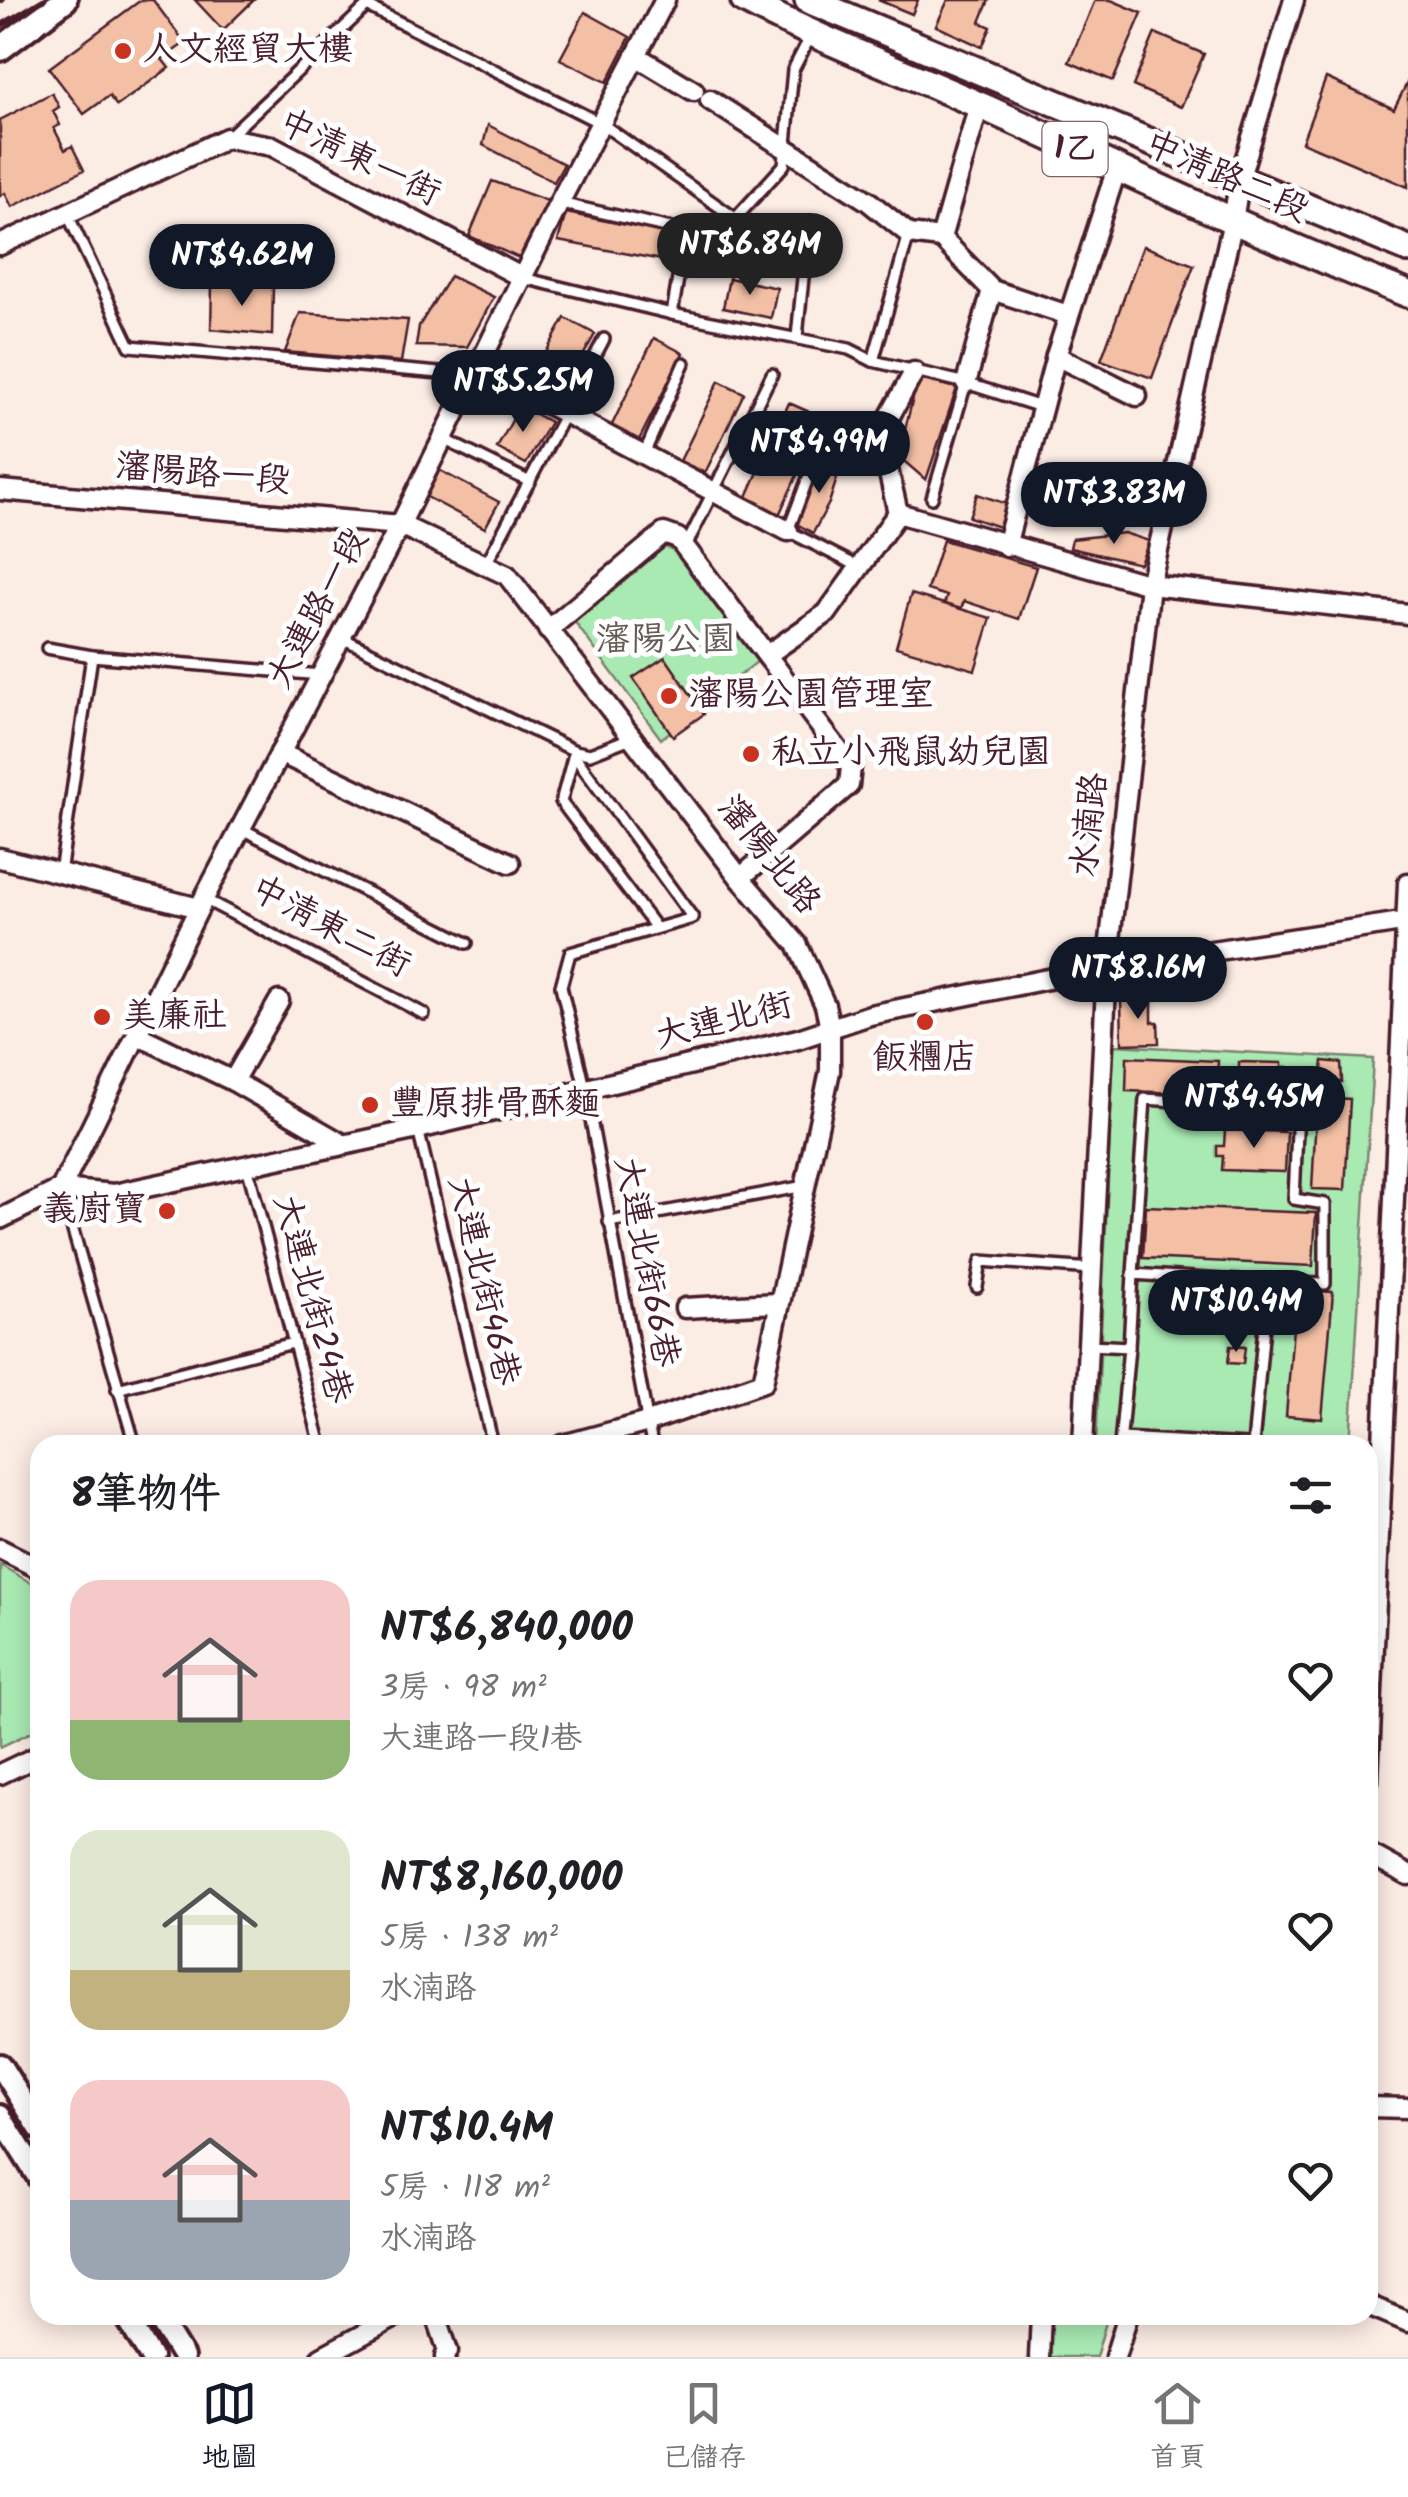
<!DOCTYPE html>
<html lang="zh-TW">
<meta charset="utf-8">
<style>
body{margin:0;font-family:Kalam,"LXGW WenKai TC",sans-serif;background:#f6f6f6;color:#202124;height:100vh;display:flex;flex-direction:column;font-size:38px;white-space:nowrap}
*{box-sizing:border-box;margin:0}
p{font-size:32px;color:#757577}
.icon{flex:none;width:55px;height:55px;fill:none;stroke:currentColor;stroke-width:2;stroke-linecap:round;stroke-linejoin:round}
.map{position:relative;flex:1;overflow:hidden}
.panel{position:absolute;left:30px;top:1435px;width:1348px;height:890px;display:flex;flex-direction:column;background:#fff;border-radius:30px;box-shadow:0 5px 25px #0003}
.panel>*{flex:none}
.price{position:absolute;translate:-50% -85px;padding:0 22px;border-radius:35px;background:#111827;color:#fff;font-size:32px;line-height:65px;filter:drop-shadow(0 2px 5px #0008)}
.price::after{content:'';position:absolute;left:50%;top:60px;width:30px;height:22px;margin-left:-15px;background:inherit;clip-path:polygon(0 0,100% 0,50% 100%)}
.price.active{background:#222;color:#fff}
ul{padding:0;list-style:none}
li{display:flex;align-items:center;gap:30px;height:250px;padding:0 40px}
li span{display:grid;place-items:center;flex:none;width:280px;height:200px;border-radius:30px;color:#555}
li>.icon{margin-inline-start:auto}
span .icon{width:120px;height:120px;fill:#fffc;stroke-width:1}
li b{font-size:42px}
h2{display:flex;justify-content:space-between;align-items:center;height:120px;padding:0 40px;font-size:42px}
.menu{display:flex;justify-content:space-around;align-items:center;height:140px;border-top:2px solid #e0e0e0;background:#fff;font-size:28px;color:#757577}
.menu a{display:grid;justify-items:center;gap:5px}
.menu .active{color:#111827}
.map>svg:first-child{display:block}
</style>
<div class="map">
<svg width="1408" height="2357" viewBox="0 0 1408 2357">
<rect width="100%" height="100%" fill="#fbece4"/>
<filter id="ink" filterUnits="userSpaceOnUse"><feTurbulence type="fractalNoise" baseFrequency=".01" numOctaves="2"/><feDisplacementMap in="SourceGraphic" scale="20" xChannelSelector="R" yChannelSelector="G"/><feConvolveMatrix kernelMatrix="1 2 1 2 8 2 1 2 1" color-interpolation-filters="sRGB"/></filter>
<g filter="url(#ink)">
<!-- green -->
<g fill="#a9eab3" stroke="#7a846f" stroke-width="2.5">
<path d="M665 547 677 551 758 661 661 739 574 621 575 612Z"/>
<path d="M1114 1045 1373 1059 1350 1445H1096Z"/>
<path d="M0 1565 40 1588V1728L0 1747Z"/>
<path d="M1050 2315H1108L1096 2357H1047Z"/>
</g>
<!-- building -->
<g fill="#f3c0a5" stroke="#4a1f2b" stroke-width="2.5">
<path d="M141 0H153L185 43 162 59 169 68 117 106 109 96 84 114 49 68Z"/>
<path d="M195 0H254L223 30Z"/>
<path d="M878 0H918L912 14Z"/>
<path d="M948 0H989L980 22 991 27 982 47 936 26Z"/>
<path d="M1095 0H1111L1142 13 1113 81 1069 62Z"/>
<path d="M585 12 630 37 607 82 560 59Z"/>
<path d="M1155 33 1204 54 1181 107 1133 86Z"/>
<path d="M1326 78 1394 109 1408 81V187L1302 142Z"/>
<path d="M52 93 59 107 53 111 60 125 54 128 65 150 72 146 84 170 12 207 5 193 0 196V120Z"/>
<path d="M488 125 564 164 554 182 483 145Z"/>
<path d="M492 181 548 201 519 258 469 236Z"/>
<path d="M566 213 677 235 673 262 558 241Z"/>
<path d="M1143 246 1194 265 1152 378 1101 360Z"/>
<path d="M450 276 494 297 467 347 416 346 419 326Z"/>
<path d="M729 278 777 288 771 318 723 308Z"/>
<path d="M212 284 273 286 272 335 211 329Z"/>
<path d="M300 313 408 320 401 362 285 352Z"/>
<path d="M565 318 595 334 559 399 529 383Z"/>
<path d="M654 338 683 353 638 442 609 431Z"/>
<path d="M918 379 957 388 926 480 898 456Z"/>
<path d="M719 381 744 393 705 473 680 461Z"/>
<path d="M789 403 823 418 779 515 745 501Z"/>
<path d="M520 406 550 422 526 464 497 448Z"/>
<path d="M823 458 841 466 829 503 813 533 795 523Z"/>
<path d="M439 470 499 502 485 528 425 496Z"/>
<path d="M977 494 1007 504 999 527 969 517Z"/>
<path d="M1124 533 1149 541 1140 564 1070 548 1072 539Z"/>
<path d="M943 540 1036 567 1019 619 964 601 961 609 944 604 947 596 927 590Z"/>
<path d="M911 594 991 618 975 670 896 647Z"/>
<path d="M665 657 704 714 673 736 633 678Z"/>
<path d="M1121 999H1152V1022H1158L1159 1043 1122 1044Z"/>
<path d="M1127 1057 1218 1061 1216 1094 1126 1091Z"/>
<path d="M1323 1061 1341 1063 1342 1082 1321 1080Z"/>
<path d="M1239 1062 1282 1063V1067H1287L1286 1084 1239 1083Z"/>
<path d="M1218 1083 1239 1085 1238 1093 1217 1092Z"/>
<path d="M1286 1086H1301L1300 1100H1285Z"/>
<path d="M1317 1097 1350 1099 1345 1190 1312 1189Z"/>
<path d="M1266 1117 1283 1119 1281 1132H1265Z"/>
<path d="M1225 1130 1287 1132 1285 1172 1222 1170 1223 1156H1217V1146H1224Z"/>
<path d="M1146 1206 1316 1213 1313 1266 1143 1258Z"/>
<path d="M1296 1290 1333 1292 1322 1419 1286 1416Z"/>
<path d="M1230 1346 1245 1347 1243 1364 1228 1363Z"/>
</g>
<g fill="none" stroke-linecap="round" stroke-linejoin="round">
<!-- service casing -->
<g stroke="#4a1f2b" stroke-width="16">
<g id="service">
<path d="M229 136 367 6 602 124 786 254"/>
<path d="M559 203 805 258 797 337"/>
<path d="M67 213 130 346 474 376"/>
<path d="M734 220 784 165 793 70 810 37"/>
<path d="M523 278 672 314 849 349 873 361 966 383 1041 407"/>
<path d="M672 314 686 231"/>
<path d="M873 361 909 234"/>
<path d="M827 428 788 531 857 566"/>
<path d="M443 439 530 482"/>
<path d="M644 454 684 363"/>
<path d="M932 498 966 383"/>
<path d="M685 548 772 374"/>
<path d="M485 566 604 339"/>
<path d="M340 637 575 751 590 754 633 737"/>
<path d="M47 648 92 656"/>
<path d="M574 754 561 802 656 928"/>
<path d="M574 755 693 918 570 953 561 986 585 1088 652 1445"/>
<path d="M242 829 467 943"/>
<path d="M60 873 92 656 321 675"/>
<path d="M206 900 424 1014"/>
<path d="M418 1129 493 1445"/>
<path d="M247 1166 321 1445"/>
<path d="M61 1189 135 1445"/>
<path d="M609 1222 805 1186"/>
<path d="M1133 1274 1145 1099 1298 1109 1294 1199 1325 1204V1284L1268 1283"/>
<path d="M977 1287 981 1261 1093 1269"/>
<path d="M1089 1345 1129 1347 1120 1445"/>
<path d="M1129 1347 1133 1274 1268 1283 1253 1445"/>
<path d="M117 1389 293 1343"/>
<path d="M1121 1438 1248 1445"/>
</g>
</g>
<!-- minor casing -->
<g stroke="#4a1f2b" stroke-width="25">
<g id="minor">
<path d="M636 56 694 91"/>
<path d="M710 100 868 201 909 234 941 238 992 290 1068 315"/>
<path d="M941 238 979 105"/>
<path d="M0 245 227 138 272 146 523 278"/>
<path d="M1056 356 1137 396"/>
<path d="M474 376 506 382 788 531"/>
<path d="M966 383 992 290"/>
<path d="M0 490 400 525 507 575 740 878 797 944 825 1005 830 1028V1071L763 1382 648 1422 563 1445"/>
<path d="M898 513 1150 585 1408 614"/>
<path d="M1006 546 1056 356 1117 168"/>
<path d="M548 630 664 533 678 538 851 767 849 785 740 878"/>
<path d="M767 655 827 613 898 513 880 434 914 372"/>
<path d="M280 753 510 863"/>
<path d="M0 858 199 908"/>
<path d="M137 1035 233 1081 341 1143"/>
<path d="M233 1081 279 1001"/>
<path d="M61 1189 114 1194 418 1129 798 1039 870 1015 1107 967 1408 921"/>
<path d="M0 1219 61 1189 199 908 400 525 559 203 665 0"/>
<path d="M685 1308 777 1303"/>
<path d="M1083 1445 1107 967 1150 585 1233 221 1240 177 1294 0"/>
<path d="M0 1549 40 1569"/>
<path d="M0 1774 40 1755"/>
<path d="M1368 1781 1408 883"/>
<path d="M1368 1853 1408 1875"/>
<path d="M1368 2107 1408 2108"/>
<path d="M1368 2305 1408 2322"/>
<path d="M436 2315 448 2351 445 2357"/>
<path d="M321 2357 399 2315"/>
<path d="M1039 2357 1041 2315"/>
<path d="M1115 2357 1128 2315"/>
</g>
</g>
<!-- tertiary casing -->
<g stroke="#4a1f2b" stroke-width="28">
<g id="tertiary">
<path d="M0 2065 40 2129"/>
<path d="M0 2116 40 2180"/>
<path d="M125 2315 151 2357"/>
<path d="M157 2315 183 2357"/>
</g>
</g>
<!-- secondary casing -->
<g stroke="#4a1f2b" stroke-width="30">
<path id="secondary" d="M0 49 65 0"/>
</g>
<!-- primary casing -->
<g stroke="#4a1f2b" stroke-width="32">
<g id="primary">
<path d="M744 0C823 42 906 72 988 109 1127 172 1265 238 1408 294"/>
<path d="M808 0 1408 249"/>
</g>
</g>
<!-- service -->
<use href="#service" stroke="#fff" stroke-width="9"/>
<!-- minor -->
<use href="#minor" stroke="#fff" stroke-width="18"/>
<!-- tertiary -->
<use href="#tertiary" stroke="#fff" stroke-width="20"/>
<!-- secondary -->
<use href="#secondary" stroke="#fff" stroke-width="22"/>
<!-- primary -->
<use href="#primary" stroke="#fff" stroke-width="25"/>
<!-- rail -->
<g stroke="#4a1f2b" stroke-width="6">
<path d="M0 1 2 0"/>
<path d="M0 26 43 0"/>
</g>
</g>
</g>
<!-- markers -->
<g fill="#c8321e" stroke="#fff" stroke-width="4">
<circle cx="123" cy="51" r="10"/>
<circle cx="669" cy="696" r="10"/>
<circle cx="751" cy="754" r="10"/>
<circle cx="102" cy="1017" r="10"/>
<circle cx="925" cy="1022" r="10"/>
<circle cx="370" cy="1105" r="10"/>
<circle cx="167" cy="1211" r="10"/>
</g>
<g text-anchor="middle" dominant-baseline="central" stroke-width="10" stroke-linejoin="round" paint-order="stroke">
<!-- shield labels -->
<rect fill="#fff" stroke="#80626b" stroke-width="2.5" x="1042.5" y="122" width="65" height="54" rx="8"/>
<g font-size="32" font-weight="bold" fill="#4a1f2b">
<text x="1075" y="149">1乙</text>
</g>
<!-- poi labels -->
<g font-size="35" fill="#4a1f2b" stroke="#fff" text-anchor="start">
<text x="143" y="51">人文經貿大樓</text>
<text x="689" y="696">瀋陽公園管理室</text>
<text x="771" y="754">私立小飛鼠幼兒園</text>
<text x="122" y="1017">美廉社</text>
<text x="925" y="1059" text-anchor="middle">飯糰店</text>
<text x="390" y="1105">豐原排骨酥麵</text>
<text x="147" y="1211" text-anchor="end">義廚寶</text>
</g>
<!-- street labels -->
<g font-size="35" fill="#4a1f2b" stroke="#fff">
<text transform="translate(359 159) rotate(26)">中清東一街</text>
<text transform="translate(1226 178) rotate(24)">中清路二段</text>
<text transform="translate(203 475) rotate(5)">瀋陽路一段</text>
<text transform="translate(319 609) rotate(-62)">大連路一段</text>
<text transform="translate(1091 825) rotate(-84)">水湳路</text>
<text transform="translate(768 856) rotate(51)">瀋陽北路</text>
<text transform="translate(330 928) rotate(28)">中清東二街</text>
<text transform="translate(724 1022) rotate(-14)">大連北街</text>
<text transform="translate(645 1262) rotate(79)">大連北街66巷</text>
<text transform="translate(482 1281) rotate(77)">大連北街46巷</text>
<text transform="translate(311 1299) rotate(75)">大連北街24巷</text>
</g>
<!-- park labels -->
<g font-size="35" fill="#665c54" stroke="#fff">
<text x="666" y="641">瀋陽公園</text>
</g>
</g>
</svg>
<b class="price active" style="left:750px;top:298px">NT$6.84M</b>
<b class="price" style="left:242px;top:309px">NT$4.62M</b>
<b class="price" style="left:523px;top:435px">NT$5.25M</b>
<b class="price" style="left:819px;top:496px">NT$4.99M</b>
<b class="price" style="left:1114px;top:547px">NT$3.83M</b>
<b class="price" style="left:1138px;top:1022px">NT$8.16M</b>
<b class="price" style="left:1254px;top:1151px">NT$4.45M</b>
<b class="price" style="left:1236px;top:1355px">NT$10.4M</b>
<section class="panel">
<h2>8筆物件<svg class="icon" aria-label="filters" viewBox="0 0 24 24"><path d="M4 7h16M4 17h16"/><circle cx="9" cy="7" r="2"/><circle cx="15" cy="17" r="2"/></svg></h2>
<ul>
<li><span style="background:linear-gradient(#f6c9c9 70%,#8fb573 0)"><svg class="icon" aria-label="home" viewBox="0 0 24 24"><path d="M3 11l9-7 9 7M6 9v11h12V9"/></svg></span><div><b>NT$6,840,000</b><p>3房 · 98 m²</p><p>大連路一段1巷</p></div><svg class="icon" aria-label="heart" viewBox="0 0 24 24"><path d="M12 20l-8-8c-3-5 5-10 8-4 3-6 11-1 8 4z"/></svg></li>
<li><span style="background:linear-gradient(#dfe7d0 70%,#c2b280 0)"><svg class="icon" aria-label="home" viewBox="0 0 24 24"><path d="M3 11l9-7 9 7M6 9v11h12V9"/></svg></span><div><b>NT$8,160,000</b><p>5房 · 138 m²</p><p>水湳路</p></div><svg class="icon" aria-label="heart" viewBox="0 0 24 24"><path d="M12 20l-8-8c-3-5 5-10 8-4 3-6 11-1 8 4z"/></svg></li>
<li><span style="background:linear-gradient(#f6c9c9 60%,#9aa5b1 0)"><svg class="icon" aria-label="home" viewBox="0 0 24 24"><path d="M3 11l9-7 9 7M6 9v11h12V9"/></svg></span><div><b>NT$10.4M</b><p>5房 · 118 m²</p><p>水湳路</p></div><svg class="icon" aria-label="heart" viewBox="0 0 24 24"><path d="M12 20l-8-8c-3-5 5-10 8-4 3-6 11-1 8 4z"/></svg></li>
</ul>
</section>
</div>
<nav class="menu">
<a class="active"><svg class="icon" aria-label="map" viewBox="0 0 24 24"><path d="M3 6l6-2 6 2 6-2v14l-6 2-6-2-6 2zM9 4v14M15 6v14"/></svg>地圖</a>
<a><svg class="icon" aria-label="saved" viewBox="0 0 24 24"><path d="M7 4h10v16l-5-4-5 4z"/></svg>已儲存</a>
<a><svg class="icon" aria-label="home" viewBox="0 0 24 24"><path d="M3 11l9-7 9 7M6 9v11h12V9"/></svg>首頁</a>
</nav>
